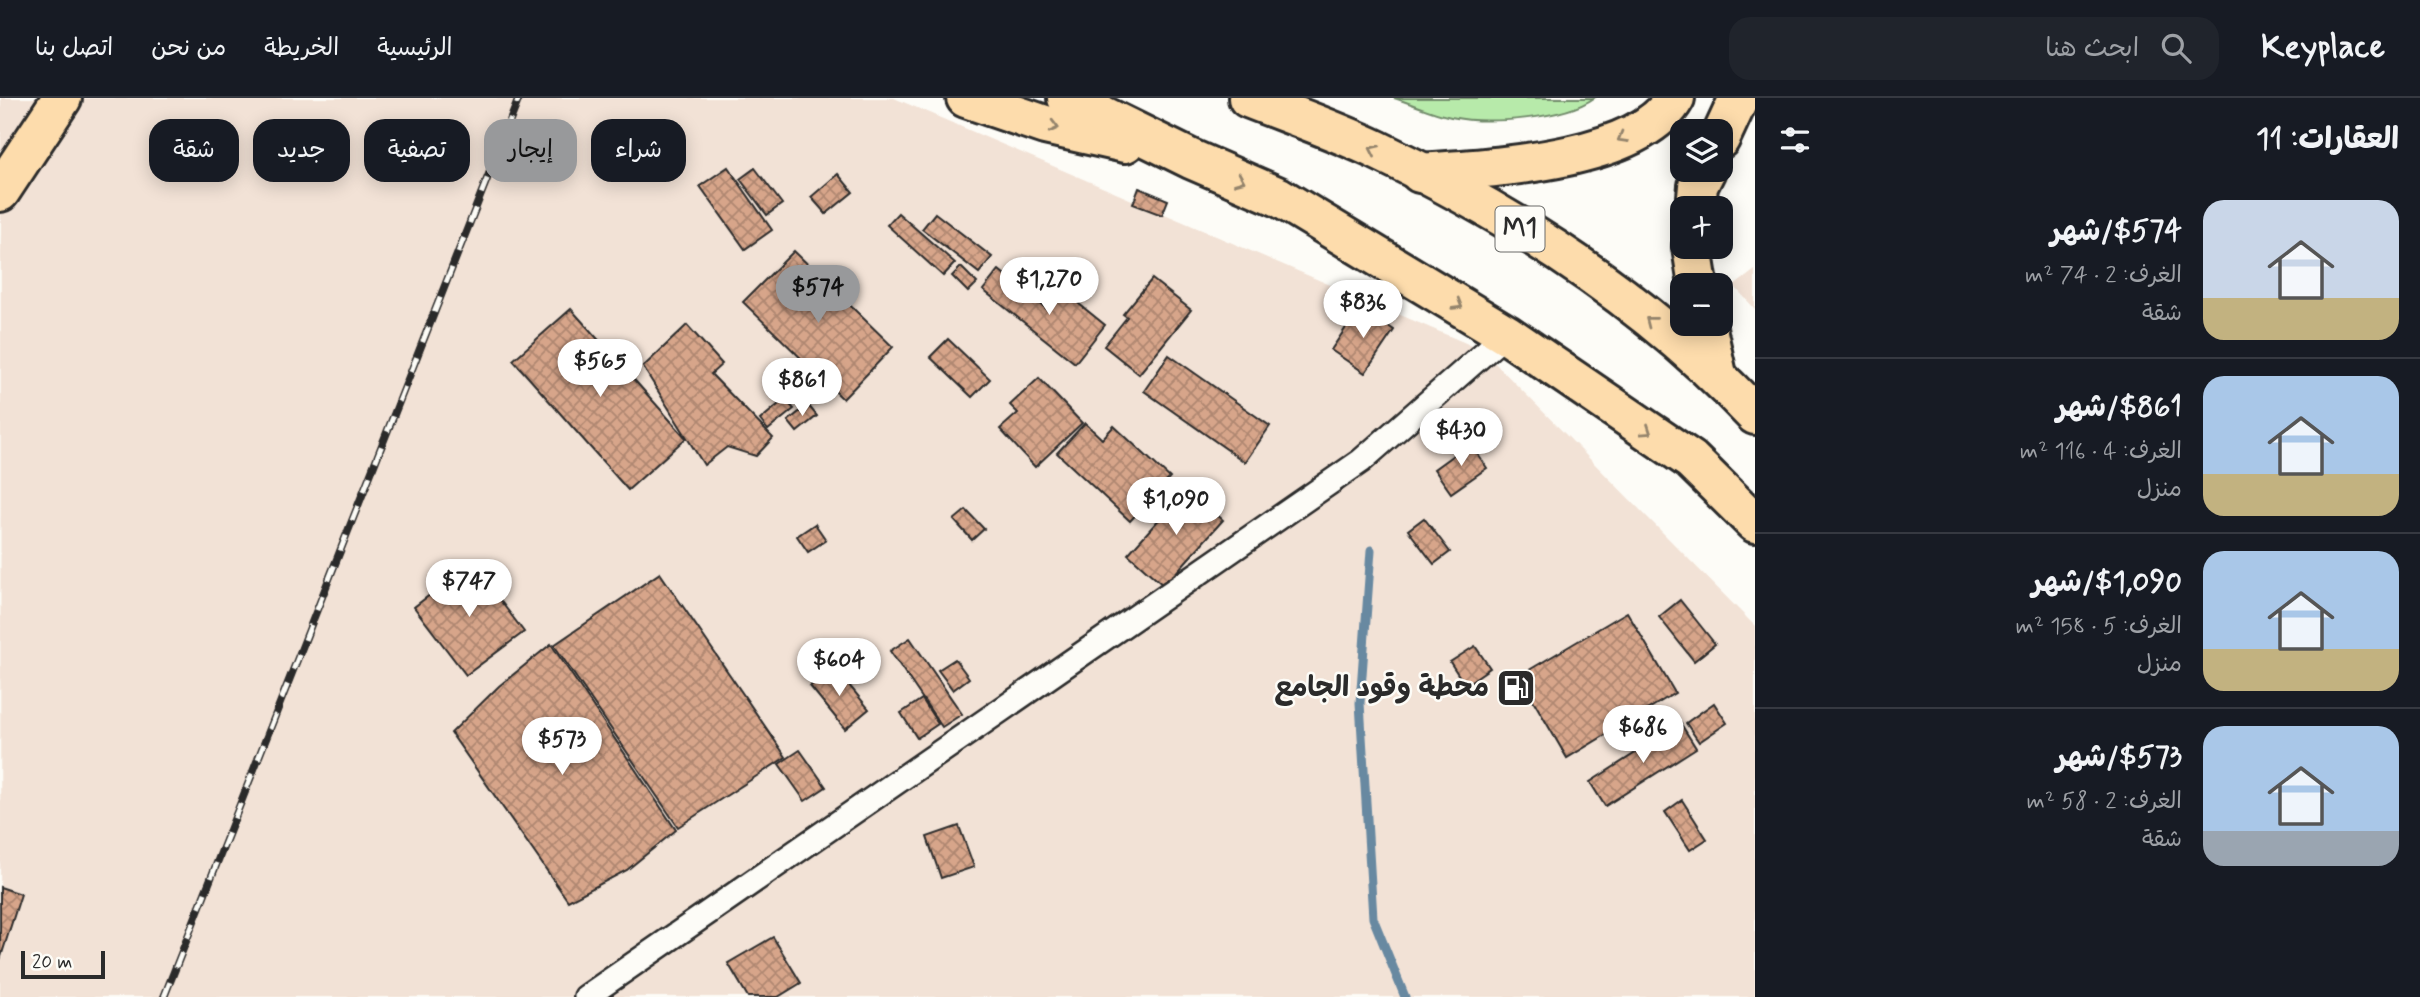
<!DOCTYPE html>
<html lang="ar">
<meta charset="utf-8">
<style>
body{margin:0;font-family:Mynerve,"Playpen Sans Arabic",sans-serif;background:#20242c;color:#f1f3f6;direction:rtl;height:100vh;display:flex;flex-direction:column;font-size:26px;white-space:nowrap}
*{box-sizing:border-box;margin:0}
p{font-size:23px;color:#9ea1a6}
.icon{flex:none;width:38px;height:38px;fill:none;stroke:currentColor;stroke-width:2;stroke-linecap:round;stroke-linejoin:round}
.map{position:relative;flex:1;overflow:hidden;direction:ltr}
.side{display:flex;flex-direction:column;background:#171b24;width:665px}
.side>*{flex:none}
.top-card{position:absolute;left:21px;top:21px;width:665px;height:63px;direction:rtl;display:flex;gap:14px}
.tools{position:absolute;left:1670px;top:21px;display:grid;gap:14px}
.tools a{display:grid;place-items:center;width:63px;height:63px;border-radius:14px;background:#171b24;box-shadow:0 4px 18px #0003;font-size:35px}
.scale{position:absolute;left:21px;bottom:18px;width:84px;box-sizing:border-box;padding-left:7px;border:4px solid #2b2b2b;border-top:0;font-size:19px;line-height:24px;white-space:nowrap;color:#2b2b2b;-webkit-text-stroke:5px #fdfcf7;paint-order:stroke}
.price{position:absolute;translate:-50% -60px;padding:0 16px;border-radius:24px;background:#fff;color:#222;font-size:23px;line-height:46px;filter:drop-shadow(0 2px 4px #0008)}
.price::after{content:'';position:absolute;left:50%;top:42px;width:21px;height:16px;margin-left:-10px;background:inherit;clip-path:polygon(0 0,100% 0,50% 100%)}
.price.active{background:#98999b;color:#111}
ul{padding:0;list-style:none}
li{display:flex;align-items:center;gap:21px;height:175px;padding:0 21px}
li+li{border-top:2px solid #363941}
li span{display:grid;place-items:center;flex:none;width:196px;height:140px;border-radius:21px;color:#555}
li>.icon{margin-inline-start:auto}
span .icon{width:84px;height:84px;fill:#fffc;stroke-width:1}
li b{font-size:30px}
h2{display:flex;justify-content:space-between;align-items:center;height:84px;padding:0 21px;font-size:30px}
.tag{padding:0 24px;border-radius:21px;background:#171b24;box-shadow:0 4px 18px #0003;font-size:24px;line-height:63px}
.tag.active{background:#98999b;color:#111}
header{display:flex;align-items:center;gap:42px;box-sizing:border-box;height:98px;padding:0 35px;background:#171b24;border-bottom:2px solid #363941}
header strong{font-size:33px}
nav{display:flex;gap:38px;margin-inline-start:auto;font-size:24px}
.search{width:490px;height:63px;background:#20242c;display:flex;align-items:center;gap:18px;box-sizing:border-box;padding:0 24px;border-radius:21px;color:#9ea1a6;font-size:26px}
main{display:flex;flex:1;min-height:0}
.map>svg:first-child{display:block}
</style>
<header>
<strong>Keyplace</strong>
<div class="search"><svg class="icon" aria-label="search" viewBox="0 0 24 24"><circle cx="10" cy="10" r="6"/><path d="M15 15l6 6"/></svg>ابحث هنا</div>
<nav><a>الرئيسية</a><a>الخريطة</a><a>من نحن</a><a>اتصل بنا</a></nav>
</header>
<main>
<section class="side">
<h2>العقارات: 11<svg class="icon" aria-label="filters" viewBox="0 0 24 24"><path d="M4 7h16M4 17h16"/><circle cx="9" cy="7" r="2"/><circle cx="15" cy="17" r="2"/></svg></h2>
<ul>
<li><span style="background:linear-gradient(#c9d6e8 70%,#c2b280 0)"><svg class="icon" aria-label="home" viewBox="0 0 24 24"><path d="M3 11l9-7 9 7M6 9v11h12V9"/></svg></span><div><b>$574/شهر</b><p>الغرف: 2 · 74 m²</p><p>شقة</p></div></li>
<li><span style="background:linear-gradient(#a9c7e8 70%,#c2b280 0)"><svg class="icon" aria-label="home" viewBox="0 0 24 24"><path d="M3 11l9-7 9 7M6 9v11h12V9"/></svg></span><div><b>$861/شهر</b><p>الغرف: 4 · 116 m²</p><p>منزل</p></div></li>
<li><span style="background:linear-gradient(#a9c7e8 70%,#c2b280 0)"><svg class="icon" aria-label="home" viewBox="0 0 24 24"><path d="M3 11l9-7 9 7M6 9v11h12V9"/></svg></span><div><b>$1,090/شهر</b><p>الغرف: 5 · 158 m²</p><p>منزل</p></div></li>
<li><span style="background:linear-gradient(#a9c7e8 75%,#9aa5b1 0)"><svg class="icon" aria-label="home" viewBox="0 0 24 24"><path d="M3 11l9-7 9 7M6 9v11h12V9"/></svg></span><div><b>$573/شهر</b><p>الغرف: 2 · 58 m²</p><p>شقة</p></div></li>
</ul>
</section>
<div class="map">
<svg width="1755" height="899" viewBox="0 0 1755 899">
<defs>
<pattern id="building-cross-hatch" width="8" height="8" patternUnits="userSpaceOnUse" patternTransform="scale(1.75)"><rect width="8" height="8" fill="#d7a58a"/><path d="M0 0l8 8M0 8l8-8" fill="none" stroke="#af8771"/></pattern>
</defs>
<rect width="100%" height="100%" fill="#fdfcf7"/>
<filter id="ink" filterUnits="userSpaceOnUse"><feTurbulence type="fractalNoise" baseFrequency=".0143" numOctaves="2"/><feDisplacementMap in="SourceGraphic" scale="14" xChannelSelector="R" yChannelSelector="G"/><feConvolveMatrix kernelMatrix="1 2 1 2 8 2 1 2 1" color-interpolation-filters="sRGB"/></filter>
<g filter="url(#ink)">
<!-- built -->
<g fill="#f2e2d6">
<path d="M1 0H894L1482 252 1755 528V899H0Z"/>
<path d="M1755 172V211L1734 188Z"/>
</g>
<!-- grass -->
<path fill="#b7eaaa" stroke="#718a6a" stroke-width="2" d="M1394 0H1594C1565 21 1487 27 1451 19 1432 15 1413 6 1394 0Z"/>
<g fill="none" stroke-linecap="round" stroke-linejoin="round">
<!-- stream -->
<path stroke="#6889a1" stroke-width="9" d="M1371 452 1360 605 1373 820 1405 899"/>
</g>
<!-- building -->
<g fill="url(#building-cross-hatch)" stroke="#2b2b2b" stroke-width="2">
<path d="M728 69 772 132 745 151 700 88Z"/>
<path d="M755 70 782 106 767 117 740 81Z"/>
<path d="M838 76 853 94 826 116 811 99Z"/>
<path d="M1139 90 1168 102 1162 117 1133 106Z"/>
<path d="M898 115 955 165 943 178 887 127Z"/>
<path d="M935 115 992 159 979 175 922 131Z"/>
<path d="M794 153 893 249 843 301 743 204Z"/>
<path d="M961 169 977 185 968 194 952 178Z"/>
<path d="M999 172 1048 212 1063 193 1105 227 1075 265 983 192Z"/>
<path d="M1152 181 1191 212 1139 276 1104 248 1127 219 1123 216Z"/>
<path d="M1360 209 1394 232 1365 275 1331 252Z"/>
<path d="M571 211 686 340 628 392 513 262Z"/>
<path d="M687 227 722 266 711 276 773 340 756 358 727 349 704 367 643 269Z"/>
<path d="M948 241 990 281 972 299 930 259Z"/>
<path d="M1169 257 1270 328 1245 364 1144 293Z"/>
<path d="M1039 280 1082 325 1035 369 1000 331 1018 315 1010 307Z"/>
<path d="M785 301 794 311 768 332 760 322Z"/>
<path d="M808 307 817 318 797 334 788 323Z"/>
<path d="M1085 325 1102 341 1114 328 1170 380 1130 423 1057 355Z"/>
<path d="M1470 345 1487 370 1451 395 1434 371Z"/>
<path d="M1187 390 1223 422 1164 488 1128 456Z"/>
<path d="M966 412 984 431 972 442 954 422Z"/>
<path d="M1424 420 1450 454 1434 466 1408 432Z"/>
<path d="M815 426 826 442 808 454 797 438Z"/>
<path d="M472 465 524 534 466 577 414 509Z"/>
<path d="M660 475 786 659 678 729 554 547Z"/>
<path d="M1680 502 1715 546 1694 563 1659 519Z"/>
<path d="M1627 514 1675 595 1567 660 1519 578Z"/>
<path d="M910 540 962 616 942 629 890 553Z"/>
<path d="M551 546 676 732 627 772 568 803 451 635 499 588Z"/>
<path d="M1475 548 1490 570 1465 587 1450 564Z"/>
<path d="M955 561 969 580 953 592 938 572Z"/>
<path d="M833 568 869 611 845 631 810 588Z"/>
<path d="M922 601 938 626 917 640 901 615Z"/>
<path d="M1714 605 1727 625 1699 644 1686 625Z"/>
<path d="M1681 626 1696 650 1605 708 1590 684Z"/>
<path d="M800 652 826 689 805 703 779 666Z"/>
<path d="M1682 702 1707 741 1690 752 1665 714Z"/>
<path d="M959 728 974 769 941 780 927 739Z"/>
<path d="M0 789 21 796 0 862Z"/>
<path d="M773 839 801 885 778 899H748L728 865Z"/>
</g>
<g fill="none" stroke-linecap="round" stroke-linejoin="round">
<!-- street casing -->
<g stroke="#2b2b2b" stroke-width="28">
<path id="street" d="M586 899 1361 363 1506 236"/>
</g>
<!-- highway casing -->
<g stroke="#2b2b2b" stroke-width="44">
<g id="highway">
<path d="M966 0 1045 27 1125 45"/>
<path d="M1067 0 1191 61 1279 99 1506 236 1691 362 1755 425"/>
<path d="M1248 0C1291 17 1335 32 1377 52 1515 118 1650 205 1755 317"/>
<path d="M1720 41 1739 0"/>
<path d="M1420 75C1487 70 1639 64 1675 0"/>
<path d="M0 94 62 0"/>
<path d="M1696 110 1698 88 1706 72"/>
<path d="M1692 149 1698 187"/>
<path d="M1706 226 1717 277"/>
</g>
</g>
<!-- street -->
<use href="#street" stroke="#fdfcf7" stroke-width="23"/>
<!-- highway -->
<use href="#highway" stroke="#fddcac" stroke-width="38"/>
<!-- rail casing -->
<g stroke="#2b2b2b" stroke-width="8">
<path id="rail" d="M164 899 519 0"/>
</g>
<!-- rail -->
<use href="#rail" stroke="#fdfcf7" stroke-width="5" stroke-dasharray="16" stroke-linecap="butt"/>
</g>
<!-- one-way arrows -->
<defs><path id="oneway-chevron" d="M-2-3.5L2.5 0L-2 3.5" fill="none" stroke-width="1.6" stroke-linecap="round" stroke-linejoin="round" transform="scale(1.75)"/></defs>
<g stroke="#94846c">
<use href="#oneway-chevron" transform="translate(1054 29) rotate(14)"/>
<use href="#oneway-chevron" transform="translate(1622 40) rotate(150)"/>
<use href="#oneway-chevron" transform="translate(1374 52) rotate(-155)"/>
<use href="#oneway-chevron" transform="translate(1240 82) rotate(23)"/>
<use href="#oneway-chevron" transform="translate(1458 207) rotate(31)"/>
<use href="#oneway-chevron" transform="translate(1650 223) rotate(-142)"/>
<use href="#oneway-chevron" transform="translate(1647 333) rotate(34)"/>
</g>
</g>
<!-- icons -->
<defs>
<g id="fuel-square" transform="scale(2.0125)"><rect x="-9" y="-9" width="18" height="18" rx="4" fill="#2b2b2b" stroke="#fdfcf7"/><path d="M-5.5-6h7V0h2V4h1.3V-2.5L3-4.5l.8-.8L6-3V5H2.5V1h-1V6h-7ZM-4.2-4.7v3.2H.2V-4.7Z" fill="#fff"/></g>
</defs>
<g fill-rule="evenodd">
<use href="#fuel-square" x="1516" y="590"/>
</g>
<g text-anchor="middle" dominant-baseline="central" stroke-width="5" stroke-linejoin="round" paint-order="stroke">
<!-- shield labels -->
<rect fill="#fdfcf7" stroke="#6a6a68" stroke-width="2" x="1495.5" y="108.5" width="49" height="45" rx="5"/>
<g font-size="26" font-weight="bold" fill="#2b2b2b">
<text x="1520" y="131">M1</text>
</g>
<!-- poi labels -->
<g font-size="28" font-weight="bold" fill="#2b2b2b" stroke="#fdfcf7" text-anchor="end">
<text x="1489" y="590">محطة وقود الجامع</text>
</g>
</g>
</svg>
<div class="tools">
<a><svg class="icon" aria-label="layers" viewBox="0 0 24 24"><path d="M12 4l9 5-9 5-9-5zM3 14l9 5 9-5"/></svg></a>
<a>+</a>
<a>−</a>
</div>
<div class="scale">20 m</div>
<b class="price" style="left:1049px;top:219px">$1,270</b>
<b class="price active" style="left:818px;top:227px">$574</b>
<b class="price" style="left:1363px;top:242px">$836</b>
<b class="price" style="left:600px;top:301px">$565</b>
<b class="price" style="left:802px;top:320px">$861</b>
<b class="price" style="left:1461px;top:370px">$430</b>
<b class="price" style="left:1176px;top:439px">$1,090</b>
<b class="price" style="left:469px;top:521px">$747</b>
<b class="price" style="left:839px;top:600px">$604</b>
<b class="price" style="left:1643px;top:667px">$686</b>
<b class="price" style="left:562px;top:679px">$573</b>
<div class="top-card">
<a class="tag">شراء</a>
<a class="tag active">إيجار</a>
<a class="tag">تصفية</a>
<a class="tag">جديد</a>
<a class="tag">شقة</a>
</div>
</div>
</main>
